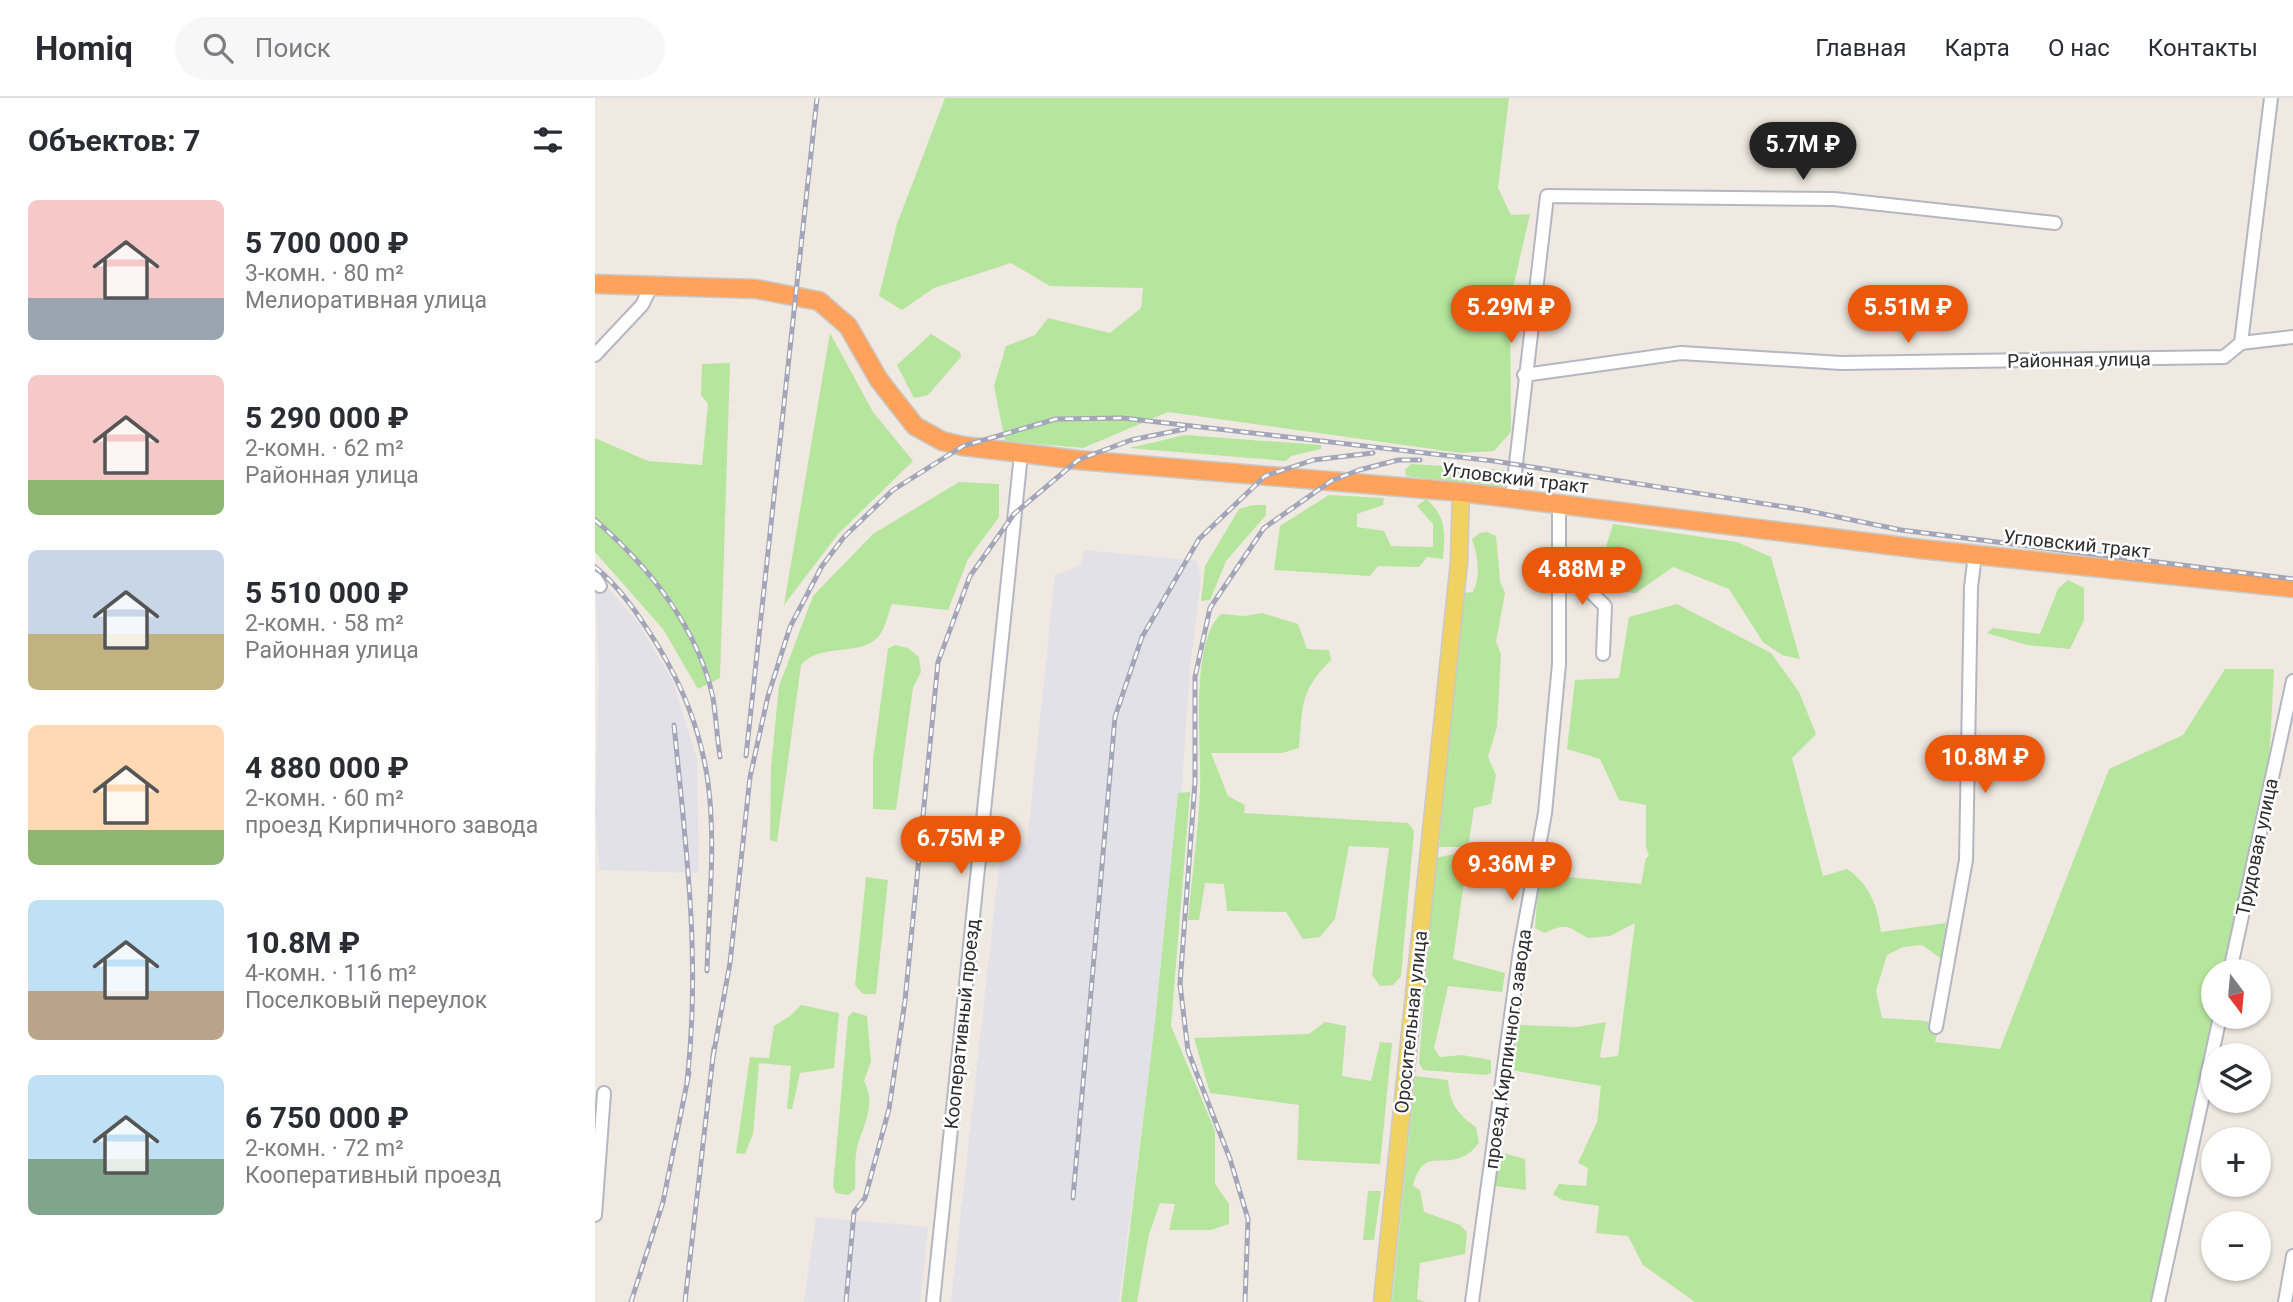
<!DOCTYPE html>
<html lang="ru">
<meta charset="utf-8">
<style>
body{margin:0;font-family:Roboto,sans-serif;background:#f7f7f7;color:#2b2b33;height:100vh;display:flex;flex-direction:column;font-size:26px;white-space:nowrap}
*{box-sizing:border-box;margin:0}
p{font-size:23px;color:#7c7c81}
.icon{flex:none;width:38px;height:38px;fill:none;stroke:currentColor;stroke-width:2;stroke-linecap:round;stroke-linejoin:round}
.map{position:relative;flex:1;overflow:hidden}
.details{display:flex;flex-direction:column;background:#fff;width:595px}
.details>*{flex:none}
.needle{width:46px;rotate:164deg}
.controls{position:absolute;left:1606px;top:861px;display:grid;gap:14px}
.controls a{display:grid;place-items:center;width:70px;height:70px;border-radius:50%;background:#fff;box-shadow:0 2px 5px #0004;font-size:35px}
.price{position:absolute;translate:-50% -60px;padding:0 16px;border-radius:24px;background:#ea580c;color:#fff;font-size:23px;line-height:46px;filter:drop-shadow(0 2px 4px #0008)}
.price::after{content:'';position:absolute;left:50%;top:42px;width:21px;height:16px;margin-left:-10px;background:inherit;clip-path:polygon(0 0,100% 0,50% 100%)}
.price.on{background:#222;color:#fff}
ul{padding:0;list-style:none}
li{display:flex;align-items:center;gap:21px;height:175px;padding:0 28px}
li span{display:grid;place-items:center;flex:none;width:196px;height:140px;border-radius:10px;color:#555}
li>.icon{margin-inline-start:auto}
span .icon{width:84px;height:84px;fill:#fffc;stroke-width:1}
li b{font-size:30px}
h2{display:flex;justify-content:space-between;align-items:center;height:84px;padding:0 28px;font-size:30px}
header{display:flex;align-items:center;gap:42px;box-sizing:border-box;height:98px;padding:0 35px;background:#fff;border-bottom:2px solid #e1e1e2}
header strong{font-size:33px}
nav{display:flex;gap:38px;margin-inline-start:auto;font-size:24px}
.search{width:490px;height:63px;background:#f7f7f7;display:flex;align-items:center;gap:18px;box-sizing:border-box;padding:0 24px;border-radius:38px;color:#7c7c81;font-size:26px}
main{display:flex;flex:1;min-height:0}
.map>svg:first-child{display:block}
</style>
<header>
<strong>Homiq</strong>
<div class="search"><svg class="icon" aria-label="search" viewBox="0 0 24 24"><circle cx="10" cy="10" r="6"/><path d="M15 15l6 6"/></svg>Поиск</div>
<nav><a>Главная</a><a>Карта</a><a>О нас</a><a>Контакты</a></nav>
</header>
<main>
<section class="details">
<h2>Объектов: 7<svg class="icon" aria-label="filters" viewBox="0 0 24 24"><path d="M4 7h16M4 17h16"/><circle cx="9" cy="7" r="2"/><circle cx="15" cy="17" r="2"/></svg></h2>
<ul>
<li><span style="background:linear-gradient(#f6c9c9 70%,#9aa5b1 0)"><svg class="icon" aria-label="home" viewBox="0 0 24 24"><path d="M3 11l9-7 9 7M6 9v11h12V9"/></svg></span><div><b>5 700 000 ₽</b><p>3-комн. · 80 m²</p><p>Мелиоративная улица</p></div></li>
<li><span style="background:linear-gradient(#f6c9c9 75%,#8fb573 0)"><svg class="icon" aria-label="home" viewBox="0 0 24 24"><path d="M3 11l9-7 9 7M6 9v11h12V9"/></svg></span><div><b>5 290 000 ₽</b><p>2-комн. · 62 m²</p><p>Районная улица</p></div></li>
<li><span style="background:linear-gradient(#c9d6e8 60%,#c2b280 0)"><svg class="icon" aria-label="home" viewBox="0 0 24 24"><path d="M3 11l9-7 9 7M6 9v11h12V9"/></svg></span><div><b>5 510 000 ₽</b><p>2-комн. · 58 m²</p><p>Районная улица</p></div></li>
<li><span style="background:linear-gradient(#ffd9b3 75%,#8fb573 0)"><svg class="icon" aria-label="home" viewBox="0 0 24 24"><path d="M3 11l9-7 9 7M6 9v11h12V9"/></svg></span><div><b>4 880 000 ₽</b><p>2-комн. · 60 m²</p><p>проезд Кирпичного завода</p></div></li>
<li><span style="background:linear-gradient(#bfe0f5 65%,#b9a48a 0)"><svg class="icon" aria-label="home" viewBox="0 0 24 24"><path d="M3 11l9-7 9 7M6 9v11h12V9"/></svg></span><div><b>10.8M ₽</b><p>4-комн. · 116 m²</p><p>Поселковый переулок</p></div></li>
<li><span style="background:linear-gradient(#bfe0f5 60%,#7fa58c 0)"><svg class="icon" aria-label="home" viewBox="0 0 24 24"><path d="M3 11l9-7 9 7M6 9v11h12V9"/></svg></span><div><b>6 750 000 ₽</b><p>2-комн. · 72 m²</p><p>Кооперативный проезд</p></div></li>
</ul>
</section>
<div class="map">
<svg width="1698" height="1204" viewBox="0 0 1698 1204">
<rect width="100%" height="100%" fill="#efe9e1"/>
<!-- industrial -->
<g fill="#e3e1e8">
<path d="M490 452 602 463 606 480 595 570 583 746 524 1204H356L407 743 432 746 460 477 485 468Z"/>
<path d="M8 484 43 525 78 584 102 661 104 775 5 772 0 720 4 574 0 488Z"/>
<path d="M221 1119 333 1129 325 1204H209Z"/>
</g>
<!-- green -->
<g fill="#b6e59e">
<path d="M350 0H914L903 90 916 117 935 116 915 203 916 334 899 353 866 355 573 314 488 350 410 343 399 288 411 248 440 237 453 220 515 235 546 210 548 190 455 188 416 165 339 190 307 212 284 198 302 126Z"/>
<path d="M235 235 278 314 318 363 243 436 189 507Z"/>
<path d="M336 236 365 254 366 259 333 297 319 300 302 267Z"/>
<path d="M135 265 125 580 103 591 68 531 0 454V340L53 363 107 367 113 306 106 297 107 266Z"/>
<path d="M590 337 726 347V351L696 358 691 363 534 350Z"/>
<path d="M816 366 909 372 910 384 904 395 882 387 811 378 810 372Z"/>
<path d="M364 384 404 386V419L373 461 353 512 297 506C293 516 289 535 281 541 259 559 227 544 206 567L182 744 175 742 176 669 184 588 218 498 278 436Z"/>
<path d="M734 397 789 400 788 407 762 416V429L789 433 796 448 838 449V426L822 408 831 401C852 418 850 436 848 461L832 459 824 469 783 468 775 478 679 472 685 428Z"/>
<path d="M658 407H671V417L631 463 615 502 606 503 610 468 644 411Z"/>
<path d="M1018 426 1142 444 1176 459 1205 561 1187 557 1168 544 1134 491 1078 469 1041 495 1031 494 1034 472 1031 462 1011 449Z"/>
<path d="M892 434 901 438 905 483 910 495 901 544 906 556 902 629 893 659 901 677 896 706 879 710 873 749H844L868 495 878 494C886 477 883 459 877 441L885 435Z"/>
<path d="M1473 482 1489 490V522L1475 551 1432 547 1392 535 1398 530 1445 536 1463 491Z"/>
<path d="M1082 506 1176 555 1204 594 1221 636 1197 660 1228 778 1252 771C1275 787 1282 807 1286 834L1351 825 1348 862 1327 847 1308 849 1292 857 1281 893 1287 920 1332 923 1342 937 1340 944 1405 951 1514 671 1588 637 1630 571H1679L1672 705 1632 873H1619V919H1622L1555 1204H1100L1048 1167 1033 1138 1001 1135 1004 1108 967 1102 958 1096 964 1086 991 1088 993 1070 983 1065 1002 1024 1006 988 917 972 924 927 982 929 1011 924 1005 957 1006 960 1023 958 1040 825 1015 838 993 840C971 829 975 824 949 835L940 830 943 791 951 782 972 779 1046 786 1051 760 1054 758 1051 749V707L1024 702 1005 661 972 651 980 582 1024 580 1034 519Z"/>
<path d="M667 515 703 526 712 551 734 552 736 562C704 594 708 607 704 650L687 655H616L633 698 650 707 649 715 813 725 819 733 806 878 798 887 785 888 777 877 794 750 754 748 740 821 725 839 708 841 691 814 632 813 629 786 610 785 604 822H593C597 779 603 736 605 693 607 650 594 545 626 516L649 518Z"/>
<path d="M300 547 313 550 324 559 326 574 318 590 301 712 278 711V661L293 551Z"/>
<path d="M595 694 576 928 620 1033V1086L634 1106V1126L616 1132H574L580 1106 565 1105 554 1136 542 1204H526L560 924 583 695Z"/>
<path d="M869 754 872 764 858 861 910 875 907 894 853 888 839 950 845 959 867 957 896 962V975L891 977 828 972 824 965 840 760Z"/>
<path d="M271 779 293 782 281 896H268L260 887Z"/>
<path d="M206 907 244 915 239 970 205 975 197 1011H192L196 968 164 965 158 1036 150 1056 141 1055 155 959 174 960 179 928 195 918Z"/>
<path d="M258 914 272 918 276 963 269 983C281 1005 270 1024 263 1046 259 1060 261 1077 260 1091L253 1097 241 1095 238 1089 253 919Z"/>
<path d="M730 924 751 928 747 978 776 983 785 944 797 945 785 1066 702 1062 704 1007 615 995 599 940 714 936Z"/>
<path d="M820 978 853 982C855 1006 861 1015 881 1029L884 1045C880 1049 876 1055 871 1057 847 1071 828 1048 818 1088L825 1092 829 1114 865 1127 872 1134 870 1156 825 1165 822 1201 830 1204H797Z"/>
<path d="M904 1054 930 1061 931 1092 900 1088Z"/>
<path d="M773 1093H786L779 1142H768Z"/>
</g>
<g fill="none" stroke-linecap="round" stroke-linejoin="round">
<!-- minor casing -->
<g stroke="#b4b7c1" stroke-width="16">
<g id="minor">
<path d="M1646 245 1676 0"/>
<path d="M0 257 47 207 57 187"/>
<path d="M929 277 1086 255 1246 265 1629 259 1646 245 1698 239"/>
<path d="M917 400 952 98 1239 101 1460 125"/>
<path d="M964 463 1010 508 1008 556"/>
<path d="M0 480 5 488"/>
<path d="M1635 873 1698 583"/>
<path d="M1341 929 1371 762 1376 489 1380 457"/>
<path d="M0 1117 9 995"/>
<path d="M338 1204 426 356"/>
<path d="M877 1204 925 852 950 715 964 566V406"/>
<path d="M1563 1204 1625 919"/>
<path d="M1690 1204 1698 1158"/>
</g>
</g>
<!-- major casing -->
<g stroke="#c9c9c9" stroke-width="19">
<path id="major" d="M787 1204 864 464 866 394"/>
</g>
<!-- highway casing -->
<g stroke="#c9c9c9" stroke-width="21">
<path id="highway" d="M0 186 161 191 224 203 253 228 284 282 320 328 347 343 368 348 483 362 866 394 1326 451 1698 490"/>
</g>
<!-- minor -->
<use href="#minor" stroke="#fff" stroke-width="12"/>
<!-- major -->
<use href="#major" stroke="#f2d163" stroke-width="16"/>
<!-- highway -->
<use href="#highway" stroke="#ffa35c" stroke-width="18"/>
<!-- rail casing -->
<g stroke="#a3a6b8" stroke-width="5">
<g id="rail">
<path d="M0 422C53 468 103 529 118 600 121 619 122 639 125 659"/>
<path d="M0 469C26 490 45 519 63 548 133 663 116 746 112 873"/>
<path d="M79 627C91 750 106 860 92 984"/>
<path d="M151 658 222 0"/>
<path d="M118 959 135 865 155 679 173 598 195 529 227 468 249 439 298 392 368 348 461 321 528 320 899 363 1209 412 1306 432 1698 481"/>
<path d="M478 1100 520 619 547 539 604 441 670 378 718 362 778 355"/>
<path d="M36 1204 68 1104 94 975"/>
<path d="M90 1204 119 950"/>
<path d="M251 1204 259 1114 270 1100 294 1011 310 903 343 564 375 478 419 416 483 362 536 342 590 331"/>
<path d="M650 1204 653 1121 635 1061 593 953 585 886 600 684V579L615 510 669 430 736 383 764 372 803 362H825"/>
</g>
</g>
<!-- rail -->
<use href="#rail" stroke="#fff" stroke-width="2.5" stroke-dasharray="8" stroke-linecap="butt"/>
</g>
<g text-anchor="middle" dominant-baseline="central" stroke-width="5" stroke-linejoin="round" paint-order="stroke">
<!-- street labels -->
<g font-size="19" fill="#2e2e2e" stroke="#fff">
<text transform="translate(1484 262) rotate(-1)">Районная улица</text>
<text transform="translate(920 380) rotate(7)">Угловский тракт</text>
<text transform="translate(1482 446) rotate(6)">Угловский тракт</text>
<text transform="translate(1662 749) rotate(-78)">Трудовая улица</text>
<text transform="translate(816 924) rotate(-84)">Оросительная улица</text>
<text transform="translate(367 926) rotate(-84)">Кооперативный проезд</text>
<text transform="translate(913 951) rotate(-82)">проезд Кирпичного завода</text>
</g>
</g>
</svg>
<div class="controls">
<a><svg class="needle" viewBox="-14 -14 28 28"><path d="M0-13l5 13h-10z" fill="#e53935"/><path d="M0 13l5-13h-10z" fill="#7c7c81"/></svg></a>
<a><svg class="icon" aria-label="layers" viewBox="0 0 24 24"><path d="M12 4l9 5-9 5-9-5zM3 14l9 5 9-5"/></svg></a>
<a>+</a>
<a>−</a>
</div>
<b class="price on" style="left:1208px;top:84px">5.7M ₽</b>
<b class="price" style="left:916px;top:247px">5.29M ₽</b>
<b class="price" style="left:1313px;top:247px">5.51M ₽</b>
<b class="price" style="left:987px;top:509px">4.88M ₽</b>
<b class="price" style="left:1390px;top:697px">10.8M ₽</b>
<b class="price" style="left:366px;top:778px">6.75M ₽</b>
<b class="price" style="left:917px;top:804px">9.36M ₽</b>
</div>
</main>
